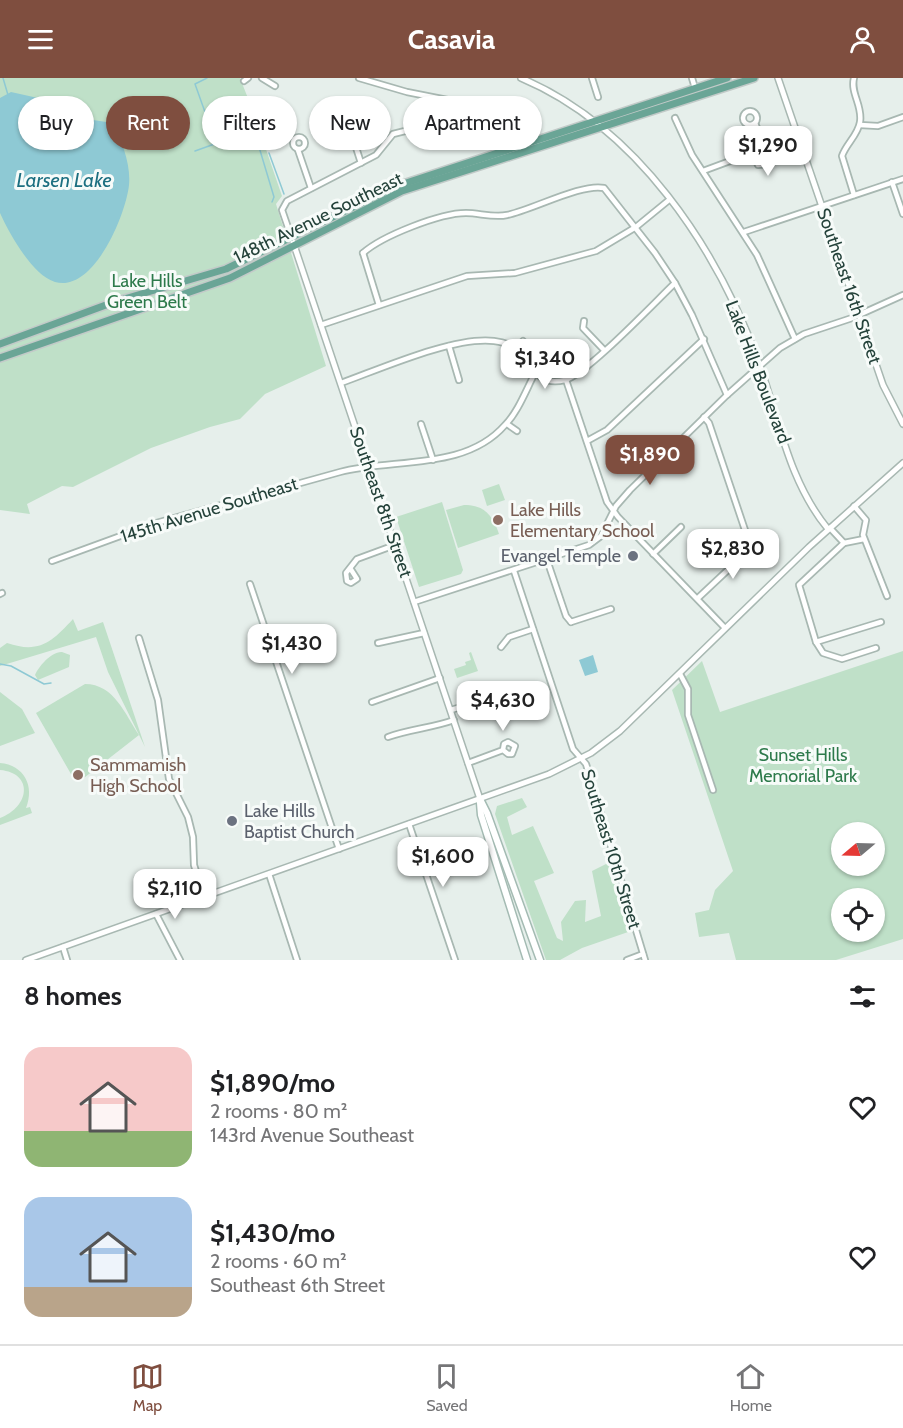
<!DOCTYPE html>
<meta charset="utf-8">
<style>
body{margin:0;font-family:Cabin,sans-serif;background:#f2f2f2;color:#202124;height:100vh;display:flex;flex-direction:column;font-size:22px;white-space:nowrap}
*{box-sizing:border-box;margin:0}
p{font-size:20px;color:#757577}
.icon{flex:none;width:33px;height:33px;fill:none;stroke:currentColor;stroke-width:2;stroke-linecap:round;stroke-linejoin:round}
.map{position:relative;height:882px;overflow:hidden}
.side{display:flex;flex-direction:column;background:#fff;flex:1}
.side>*{flex:none}
.top-card{position:absolute;left:18px;top:18px;width:600px;height:54px;display:flex;gap:12px}
.needle{width:39px;rotate:251deg}
.tools{position:absolute;left:831px;top:744px;display:grid;gap:12px}
.tools a{display:grid;place-items:center;width:54px;height:54px;border-radius:50%;background:#fff;box-shadow:0 2px 4px #0004;font-size:30px}
.price{position:absolute;translate:-50% -51px;padding:0 14px;border-radius:12px;background:#fff;color:#222;font-size:20px;line-height:39px;filter:drop-shadow(0 2px 3px #0008)}
.price::after{content:'';position:absolute;left:50%;top:36px;width:18px;height:14px;margin-left:-9px;background:inherit;clip-path:polygon(0 0,100% 0,50% 100%)}
.price.active{background:#7f4e3f;color:#fff}
ul{padding:0;list-style:none}
li{display:flex;align-items:center;gap:18px;height:150px;padding:0 24px}
li span{display:grid;place-items:center;flex:none;width:168px;height:120px;border-radius:18px;color:#555}
li>.icon{margin-inline-start:auto}
span .icon{width:72px;height:72px;fill:#fffc;stroke-width:1}
li b{font-size:26px}
h2{display:flex;justify-content:space-between;align-items:center;height:72px;padding:0 24px;font-size:26px}
.tag{padding:0 21px;border-radius:27px;background:#fff;box-shadow:0 2px 4px #0004;font-size:21px;line-height:54px}
.tag.active{background:#7f4e3f;color:#fff}
header{display:flex;justify-content:space-between;align-items:center;height:78px;padding:0 24px;background:#7f4e3f;color:#fff;font-size:27px;font-weight:800}
.menu{display:flex;justify-content:space-around;align-items:center;height:84px;border-top:2px solid #e0e0e0;background:#fff;font-size:16px;color:#757577}
.menu a{display:grid;justify-items:center;gap:3px}
.menu .active{color:#7f4e3f}
.map>svg:first-child{display:block}
</style>
<header><svg class="icon" aria-label="menu" viewBox="0 0 24 24"><path d="M4 6h16M4 12h16M4 18h16"/></svg>Casavia<svg class="icon" aria-label="person" viewBox="0 0 24 24"><circle cx="12" cy="8" r="4"/><path d="M4 21q1-7 8-7t8 7"/></svg></header>
<div class="map">
<svg width="903" height="882" viewBox="0 0 903 882">
<rect width="100%" height="100%" fill="#e6efeb"/>
<!-- green -->
<g fill="#bfe0c8" fill-rule="evenodd">
<path d="M0 0H240L251 28H264L268 37 266 46 259 51 282 118 276 126 326 288 265 316 240 341 210 349 151 370 73 409 62 408 27 426 30 436 0 432Z"/>
<path d="M499 406 505 422 487 428 482 412Z"/>
<path d="M442 424 463 492 461 496 419 509 396 439Z"/>
<path d="M464 427C485 427 493 438 499 456L458 470 446 432Z"/>
<path d="M73 541 78 553 103 544 145 669 108 594 96 559 0 588V570L7 565C39 576 52 564 73 541Z"/>
<path d="M903 573V861L836 882H736L729 855 699 859 695 835 709 832 715 812 733 793 672 612 702 583 720 634ZM842 754H874V788H842ZM842 820H874V854H842Z"/>
<path d="M62 574 70 577 69 589 38 602 35 597C38 589 52 573 62 574Z"/>
<path d="M471 574 478 593 457 600 454 591 466 587 465 584 471 582 469 575Z"/>
<path d="M85 606C114 606 125 636 139 657L80 703H75L36 635Z"/>
<path d="M0 614 22 631 35 655 0 668Z"/>
<path d="M0 685C24 687 35 708 26 730L30 729 32 735 0 747V740C30 729 34 695 0 692Z"/>
<path d="M522 720 527 729 507 739 512 757 533 748 554 795 534 803 557 860 563 863 561 844 575 823 586 822 585 844 601 838 592 793 610 784 631 853 582 870 560 882H546L495 736 497 728Z"/>
</g>
<!-- water -->
<g fill="#8ec9d4">
<path d="M11 14 56 24 80 40 113 45C122 63 131 87 129 107 126 136 94 215 55 204 32 197 9 155 0 135V20Z"/>
<path d="M593 577 598 594 585 598 579 582Z"/>
</g>
<g fill="none" stroke-linecap="round" stroke-linejoin="round">
<!-- stream -->
<g stroke="#8ec9d4" stroke-width="1.5">
<path d="M3 0 8 17"/>
<path d="M207 0 195 6 216 65"/>
<path d="M195 73 248 54 256 59 274 119 272 124"/>
<path d="M269 75 284 116"/>
<path d="M0 586 11 588 44 606 51 605"/>
</g>
<!-- minor casing -->
<g stroke="#a8b8b2" stroke-width="8">
<g id="minor">
<path d="M262 0 275 8"/>
<path d="M359 0 407 14 503 33 515 43"/>
<path d="M592 0 598 19"/>
<path d="M692 0 695 10"/>
<path d="M854 0C850 15 863 28 860 44 858 57 846 66 842 78L854 117"/>
<path d="M244 3 248 0"/>
<circle cx="750" cy="40" r="7"/>
<path d="M675 40 692 77 757 177 795 261"/>
<circle cx="352" cy="47" r="7"/>
<path d="M860 47 878 48 903 39"/>
<circle cx="446" cy="58" r="7"/>
<path d="M351 54 361 85"/>
<circle cx="299" cy="65" r="6"/>
<path d="M298 72 311 110"/>
<path d="M752 74 758 87 768 86 769 79 755 45"/>
<path d="M703 93 765 70"/>
<path d="M892 104 903 136"/>
<path d="M744 154 903 101"/>
<path d="M294 167 282 132 287 123 376 77 393 56 409 52 439 57"/>
<path d="M363 175C382 158 440 135 466 135 479 135 494 140 507 137 532 132 582 105 604 110L655 175 675 205 692 237 727 317"/>
<path d="M363 175 379 227"/>
<path d="M584 243 583 250 604 272"/>
<path d="M321 247 467 198 515 195 596 173 636 149 669 122"/>
<path d="M449 268 459 302"/>
<path d="M517 270 523 263"/>
<path d="M566 302 607 424 618 439 725 550"/>
<path d="M341 305C380 291 454 258 494 263 501 264 510 266 516 270 533 280 532 310 565 302 587 296 655 224 675 205"/>
<path d="M421 346 433 382"/>
<path d="M507 346 517 353"/>
<path d="M587 363 607 352 704 261"/>
<path d="M854 428 866 442 863 457 887 518"/>
<path d="M830 450 844 465 799 507 816 564 823 575 842 581 876 570"/>
<path d="M844 465 864 461"/>
<path d="M653 476 681 449"/>
<path d="M547 482 566 538 571 544"/>
<path d="M52 483 156 445 340 394C393 380 465 393 505 347 518 334 526 312 535 295"/>
<path d="M350 490 357 501 351 505 347 503 346 495 357 481 395 467"/>
<path d="M514 493 573 671 586 686 645 882"/>
<path d="M250 506 339 771"/>
<path d="M0 516 2 515"/>
<path d="M698 520 747 474 749 464 709 345 704 339"/>
<path d="M414 524 589 467 601 458 616 428 630 412 727 317 780 270 804 256 852 240 903 217"/>
<path d="M571 544 611 531"/>
<path d="M139 560 158 622 169 701 188 739 193 759 194 787 204 819"/>
<path d="M816 564 881 544"/>
<path d="M378 565 424 555"/>
<path d="M501 569 509 559 533 551"/>
<path d="M680 596 688 611V637L713 712"/>
<path d="M372 624 440 600"/>
<path d="M451 632 490 620"/>
<path d="M388 659C410 651 432 650 454 642"/>
<path d="M468 685 503 672 508 676H512L515 668 508 664 504 666 503 672"/>
<path d="M409 746 455 882"/>
<path d="M269 796 297 882"/>
<path d="M156 836 180 882"/>
<path d="M63 869 67 882"/>
<path d="M627 882 643 876"/>
</g>
</g>
<!-- tertiary casing -->
<g stroke="#a8b8b2" stroke-width="8">
<g id="tertiary">
<path d="M521 0C637 49 717 170 759 285 779 342 789 404 828 451"/>
<path d="M778 0 883 307 903 346"/>
<path d="M294 167 480 721"/>
<path d="M26 882 549 696 591 675 620 653 809 469 903 385"/>
</g>
</g>
<!-- secondary casing -->
<g stroke="#a4bbb3" stroke-width="9">
<g id="secondary">
<path d="M480 721 487 735 540 882"/>
<path d="M480 725 481 737 527 882"/>
</g>
</g>
<!-- primary casing -->
<g stroke="#c2cac8" stroke-width="10">
<g id="primary">
<path d="M0 266 114 224 226 191 394 109 727 0"/>
<path d="M0 280 230 200 402 113 754 0"/>
</g>
</g>
<!-- minor -->
<use href="#minor" stroke="#fff" stroke-width="4.5"/>
<!-- tertiary -->
<use href="#tertiary" stroke="#fff" stroke-width="5"/>
<!-- secondary -->
<use href="#secondary" stroke="#fff" stroke-width="6"/>
<!-- primary -->
<use href="#primary" stroke="#6aa596" stroke-width="7"/>
</g>
<!-- markers -->
<g fill="#8d6e63" stroke="#f7fbf9" stroke-width="2">
<circle cx="498" cy="442" r="6"/>
<circle cx="78" cy="697" r="6"/>
</g>
<g fill="#6b7280" stroke="#f7fbf9" stroke-width="2">
<circle cx="633" cy="478" r="6"/>
<circle cx="232" cy="743" r="6"/>
</g>
<g text-anchor="middle" dominant-baseline="central" stroke-width="6" stroke-linejoin="round" paint-order="stroke">
<!-- street labels -->
<g font-size="18" fill="#24423a" stroke="#f7fbf9">
<text transform="translate(318 140) rotate(-26)">148th Avenue Southeast</text>
<text transform="translate(849 208) rotate(71)">Southeast 16th Street</text>
<text transform="translate(758 294) rotate(69)">Lake Hills Boulevard</text>
<text transform="translate(381 424) rotate(71)">Southeast 8th Street</text>
<text transform="translate(209 432) rotate(-17)">145th Avenue Southeast</text>
<text transform="translate(611 771) rotate(73)">Southeast 10th Street</text>
</g>
<!-- park labels -->
<g font-size="18" fill="#2d7a4b" stroke="#f7fbf9">
<text x="147" y="203">Lake Hills<tspan x="147" dy="21">Green Belt</tspan></text>
<text x="803" y="677">Sunset Hills<tspan x="803" dy="21">Memorial Park</tspan></text>
</g>
<!-- education labels -->
<g font-size="18" fill="#785e54" stroke="#f7fbf9" text-anchor="start">
<text x="510" y="432">Lake Hills<tspan x="510" dy="21">Elementary School</tspan></text>
<text x="90" y="687">Sammamish<tspan x="90" dy="21">High School</tspan></text>
</g>
<!-- worship labels -->
<g font-size="18" fill="#5b616d" stroke="#f7fbf9" text-anchor="end">
<text x="621" y="478">Evangel Temple</text>
<text x="244" y="733" text-anchor="start">Lake Hills<tspan x="244" dy="21">Baptist Church</tspan></text>
</g>
<!-- water labels -->
<g font-size="20" font-style="italic" fill="#1c6f80" stroke="#f7fbf9">
<text x="64" y="102">Larsen Lake</text>
</g>
</g>
</svg>
<div class="tools">
<a><svg class="needle" viewBox="-14 -14 28 28"><path d="M0-13l5 13h-10z" fill="#e53935"/><path d="M0 13l5-13h-10z" fill="#757577"/></svg></a>
<a><svg class="icon" aria-label="locate" viewBox="0 0 24 24"><circle cx="12" cy="12" r="6"/><path d="M12 2v4M12 18v4M2 12h4M18 12h4"/></svg></a>
</div>
<b class="price" style="left:768px;top:99px">$1,290</b>
<b class="price" style="left:545px;top:312px">$1,340</b>
<b class="price active" style="left:650px;top:408px">$1,890</b>
<b class="price" style="left:733px;top:502px">$2,830</b>
<b class="price" style="left:292px;top:597px">$1,430</b>
<b class="price" style="left:503px;top:654px">$4,630</b>
<b class="price" style="left:443px;top:810px">$1,600</b>
<b class="price" style="left:175px;top:842px">$2,110</b>
<div class="top-card">
<a class="tag">Buy</a>
<a class="tag active">Rent</a>
<a class="tag">Filters</a>
<a class="tag">New</a>
<a class="tag">Apartment</a>
</div>
</div>
<section class="side">
<h2>8 homes<svg class="icon" aria-label="filters" viewBox="0 0 24 24"><path d="M4 7h16M4 17h16"/><circle cx="9" cy="7" r="2"/><circle cx="15" cy="17" r="2"/></svg></h2>
<ul>
<li><span style="background:linear-gradient(#f6c9c9 70%,#8fb573 0)"><svg class="icon" aria-label="home" viewBox="0 0 24 24"><path d="M3 11l9-7 9 7M6 9v11h12V9"/></svg></span><div><b>$1,890/mo</b><p>2 rooms · 80 m²</p><p>143rd Avenue Southeast</p></div><svg class="icon" aria-label="heart" viewBox="0 0 24 24"><path d="M12 20l-8-8c-3-5 5-10 8-4 3-6 11-1 8 4z"/></svg></li>
<li><span style="background:linear-gradient(#a9c7e8 75%,#b9a48a 0)"><svg class="icon" aria-label="home" viewBox="0 0 24 24"><path d="M3 11l9-7 9 7M6 9v11h12V9"/></svg></span><div><b>$1,430/mo</b><p>2 rooms · 60 m²</p><p>Southeast 6th Street</p></div><svg class="icon" aria-label="heart" viewBox="0 0 24 24"><path d="M12 20l-8-8c-3-5 5-10 8-4 3-6 11-1 8 4z"/></svg></li>
</ul>
</section>
<nav class="menu">
<a class="active"><svg class="icon" aria-label="map" viewBox="0 0 24 24"><path d="M3 6l6-2 6 2 6-2v14l-6 2-6-2-6 2zM9 4v14M15 6v14"/></svg>Map</a>
<a><svg class="icon" aria-label="saved" viewBox="0 0 24 24"><path d="M7 4h10v16l-5-4-5 4z"/></svg>Saved</a>
<a><svg class="icon" aria-label="home" viewBox="0 0 24 24"><path d="M3 11l9-7 9 7M6 9v11h12V9"/></svg>Home</a>
</nav>
